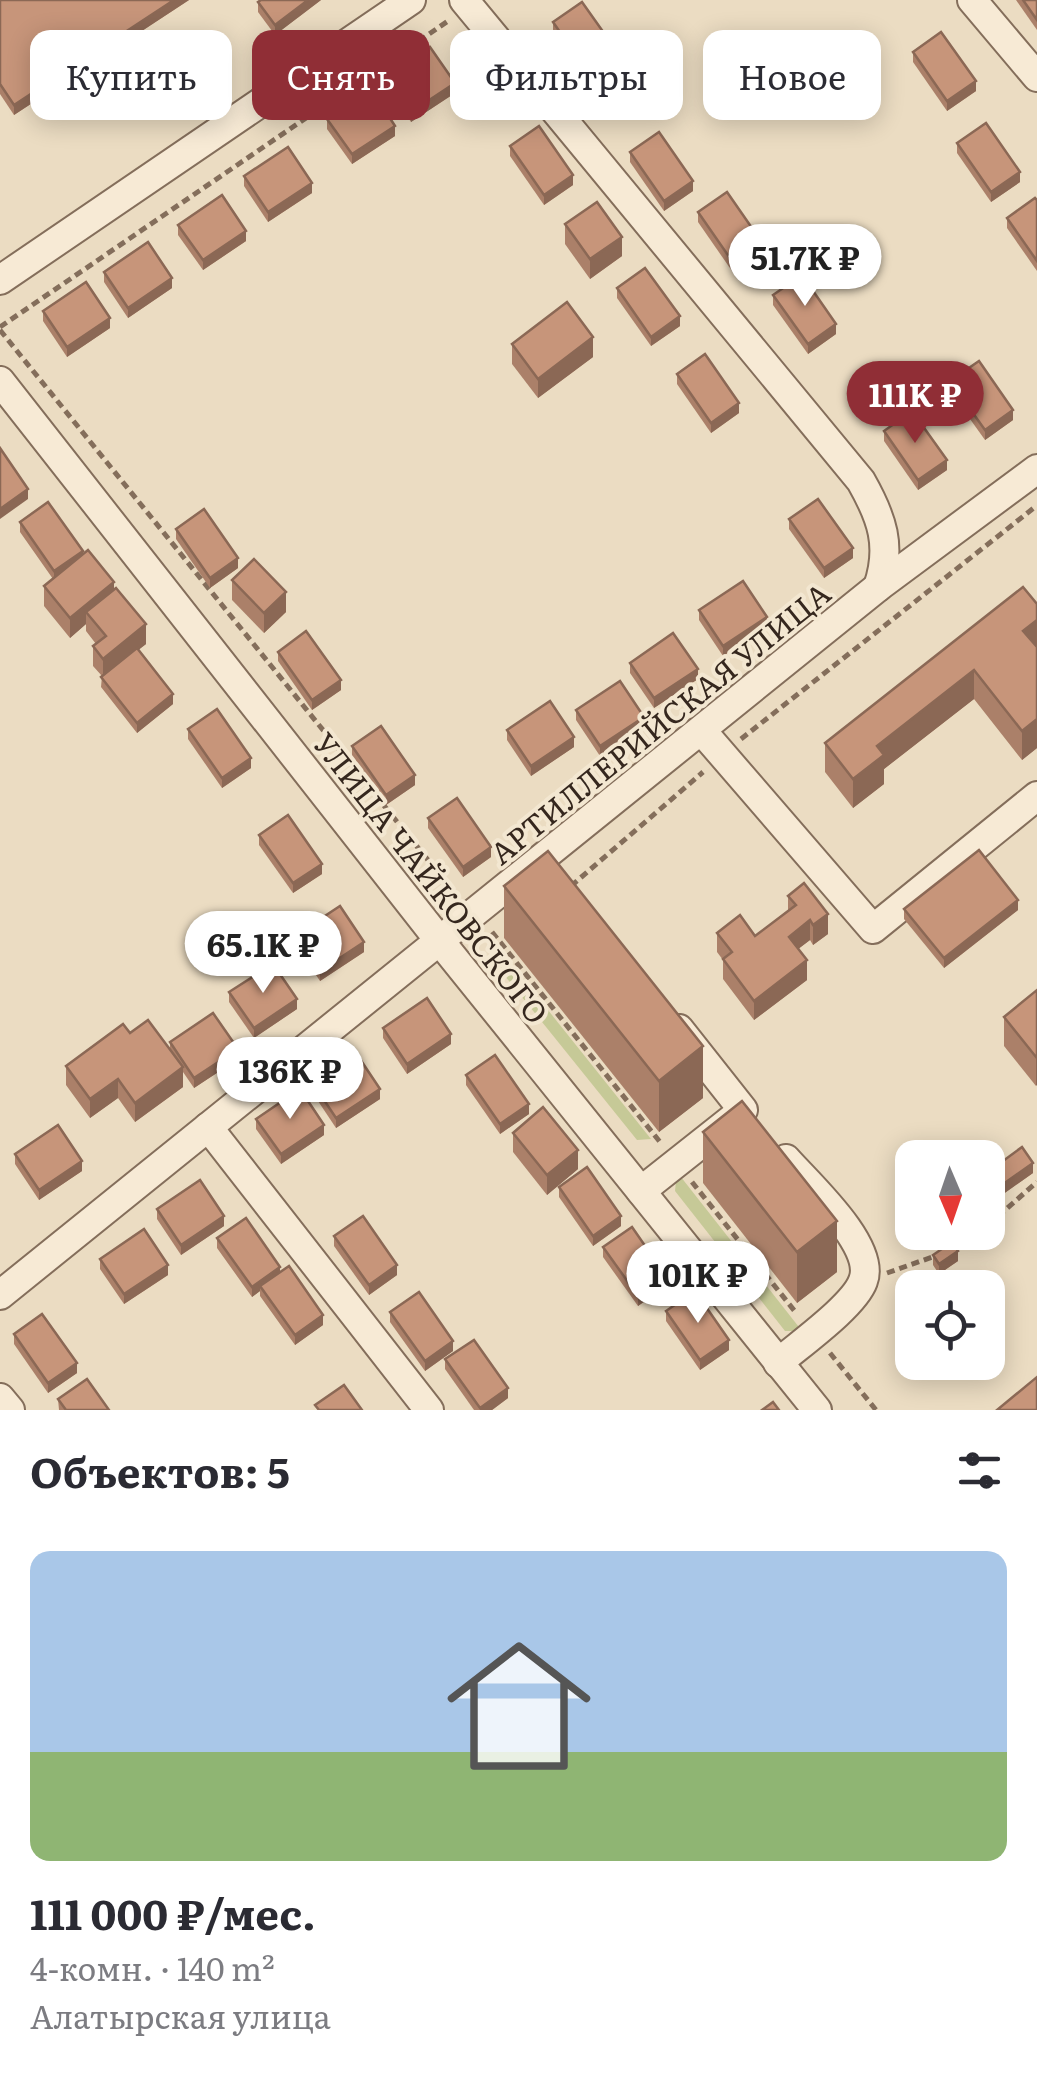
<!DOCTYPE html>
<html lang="ru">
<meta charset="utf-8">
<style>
body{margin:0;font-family:Literata,serif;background:#f2f2f3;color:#2b2b33;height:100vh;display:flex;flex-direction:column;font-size:38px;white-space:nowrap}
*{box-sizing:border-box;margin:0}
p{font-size:32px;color:#7c7c81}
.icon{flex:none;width:55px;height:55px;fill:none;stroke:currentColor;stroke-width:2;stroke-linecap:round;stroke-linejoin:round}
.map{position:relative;height:1410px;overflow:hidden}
.side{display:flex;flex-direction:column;background:#fff;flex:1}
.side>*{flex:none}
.guide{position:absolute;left:30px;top:30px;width:978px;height:90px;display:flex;gap:20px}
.needle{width:65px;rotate:178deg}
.buttons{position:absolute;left:895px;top:1140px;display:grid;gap:20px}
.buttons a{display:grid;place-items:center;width:110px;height:110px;border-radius:20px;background:#fff;box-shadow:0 5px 25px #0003;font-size:50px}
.price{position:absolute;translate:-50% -85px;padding:0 22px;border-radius:35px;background:#fff;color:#222;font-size:32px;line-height:65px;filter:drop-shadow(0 2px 5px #0008)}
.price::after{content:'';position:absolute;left:50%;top:60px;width:30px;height:22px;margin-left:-15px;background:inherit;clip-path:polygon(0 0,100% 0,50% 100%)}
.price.on{background:#902e36;color:#fff}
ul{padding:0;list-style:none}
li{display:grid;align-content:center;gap:20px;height:530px;padding:0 30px}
li span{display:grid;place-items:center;height:310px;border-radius:20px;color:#555}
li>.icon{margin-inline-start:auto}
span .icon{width:180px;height:180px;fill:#fffc;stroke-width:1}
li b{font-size:42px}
h2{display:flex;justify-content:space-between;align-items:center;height:120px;padding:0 30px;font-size:42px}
.tag{padding:0 35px;border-radius:20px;background:#fff;box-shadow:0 5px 25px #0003;font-size:35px;line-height:90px}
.tag.on{background:#902e36;color:#fff}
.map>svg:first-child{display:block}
</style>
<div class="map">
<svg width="1037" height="1410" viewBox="0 0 1037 1410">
<rect width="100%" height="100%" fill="#ebdcc2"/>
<!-- green -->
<g fill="#c6c997">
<path d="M504 955 651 1139 637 1140 501 971Z"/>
<path d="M677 1172 802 1331H785L675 1191Z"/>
</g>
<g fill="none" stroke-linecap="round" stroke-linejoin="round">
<!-- minor casing -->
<g stroke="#846e5b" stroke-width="32">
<g id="minor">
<path d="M464 0 861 481C882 518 892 546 878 587"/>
<path d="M972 0 1037 77"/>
<path d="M0 280 411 0"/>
<path d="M0 381 439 940 817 1410"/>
<path d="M702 731 873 929 1037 796"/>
<path d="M679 1029 743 1110"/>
<path d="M208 1127 429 1410"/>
<path d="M641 1191 732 1119"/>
<path d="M0 1295 878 587 1037 469"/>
<path d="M778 1363C800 1344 854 1306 863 1281 877 1246 807 1183 786 1159"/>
<path d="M0 1398 10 1410"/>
</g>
</g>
<!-- path -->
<g stroke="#846e5b" stroke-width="5" stroke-dasharray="8 5" stroke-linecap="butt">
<path d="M0 327 448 21"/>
<path d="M0 330 457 896"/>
<path d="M741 739 1035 507"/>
<path d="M571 886 703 772"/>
<path d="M492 932 660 1142"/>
<path d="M692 1182 797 1314"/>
<path d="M988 1225 1037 1182"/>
<path d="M953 1249 979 1232"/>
<path d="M887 1273 938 1255"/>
<path d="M830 1353 876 1410"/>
</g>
<!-- minor -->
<use href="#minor" stroke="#f7ead5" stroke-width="28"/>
</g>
<!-- wall -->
<g fill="#ab8069">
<path d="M0 0H189L14 115 0 94Z"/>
<path d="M321 0 275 35 258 12V2Z"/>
<path d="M1016 0H1037V30Z"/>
<path d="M553 22 616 60 587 81 553 32Z"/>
<path d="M913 52 976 91 947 111 913 62Z"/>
<path d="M387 76 455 93 411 122 387 86Z"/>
<path d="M327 119 395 136 352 164 327 129Z"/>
<path d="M957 143 1020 182 991 202 957 153Z"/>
<path d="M510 146 573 185 544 205 510 156Z"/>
<path d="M630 152 693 191 664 211 630 162Z"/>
<path d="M244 176 312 193 268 222 244 186Z"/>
<path d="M1037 200V271L1007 228V218Z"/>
<path d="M698 212 761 251 732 271 698 222Z"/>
<path d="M565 224 622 256 590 279 565 244Z"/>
<path d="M178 225 246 241 203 270 178 235Z"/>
<path d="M104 272 172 288 128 318 104 282Z"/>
<path d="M617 288 680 326 651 346 617 298Z"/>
<path d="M773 295 836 334 808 354 773 305Z"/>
<path d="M43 311 110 328 67 357 43 321Z"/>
<path d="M512 344 593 357 538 398 512 364Z"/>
<path d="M677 374 739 413 711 433 677 384Z"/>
<path d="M950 381 1013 420 985 440 950 391Z"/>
<path d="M884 431 947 470 918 490 884 441Z"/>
<path d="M789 519 853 558 824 578 789 529Z"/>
<path d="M20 522 83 555 114 589 146 644 138 650 173 704 137 733 101 687 102 676 93 666V646L96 644 86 631V624L70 638 44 606V586L53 579 20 532Z"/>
<path d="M176 529 238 568 210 588 176 539Z"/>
<path d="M232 580 286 612 264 633 232 600Z"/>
<path d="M1037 604V748L1022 760 974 699 884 769V784L853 808 825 772V743Z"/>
<path d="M699 610 767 627 723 656 699 620Z"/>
<path d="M278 652 341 690 312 710 278 661Z"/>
<path d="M630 663 698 679 654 708 630 673Z"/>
<path d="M576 710 644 727 600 756 576 720Z"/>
<path d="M188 729 251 768 222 788 188 739Z"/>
<path d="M507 730 574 747 531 776 507 740Z"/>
<path d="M352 746 415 785 386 805 352 756Z"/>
<path d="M428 818 491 857 463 877 428 828Z"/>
<path d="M259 835 322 874 293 893 259 845Z"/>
<path d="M504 886 703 1098 659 1132 504 938Z"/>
<path d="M788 896 828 934 813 945 810 940 798 949 807 980 754 1020 723 979V960L717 952V933L755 936 788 910Z"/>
<path d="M904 909 1018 910 944 968 904 919Z"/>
<path d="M296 935 364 952 320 981 296 945Z"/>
<path d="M1037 990 1036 1086 1004 1046V1017Z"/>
<path d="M229 992 297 1009 254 1038 229 1002Z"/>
<path d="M383 1028 451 1044 407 1074 383 1038Z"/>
<path d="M130 1033 170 1049V1042L238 1059 194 1088 183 1072V1087L135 1122 118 1098 90 1118 66 1085V1066Z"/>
<path d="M466 1075 529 1114 500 1134 466 1085Z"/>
<path d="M312 1082 380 1099 336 1128 312 1092Z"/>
<path d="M256 1119 324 1135 281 1164 256 1129Z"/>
<path d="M703 1132 837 1272 797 1303 703 1183Z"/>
<path d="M513 1133 578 1169 547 1195 513 1152Z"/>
<path d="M15 1154 82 1171 39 1200 15 1164Z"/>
<path d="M988 1172 1033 1173 999 1197 988 1182Z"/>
<path d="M559 1187 621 1226 593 1246 559 1197Z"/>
<path d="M157 1209 224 1226 181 1255 157 1219Z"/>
<path d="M334 1236 397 1275 369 1295 334 1246Z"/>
<path d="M217 1238 280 1272 323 1325 295 1345 260 1296V1291L252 1297 217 1248Z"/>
<path d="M603 1247 666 1286 638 1306 603 1257Z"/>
<path d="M933 1255 958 1261 939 1274 933 1265Z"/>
<path d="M100 1259 168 1275 124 1304 100 1269Z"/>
<path d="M666 1311 729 1350 700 1370 666 1321Z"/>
<path d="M390 1312 453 1351 425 1371 390 1322Z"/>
<path d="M14 1334 77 1373 48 1393 14 1344Z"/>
<path d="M445 1359 508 1398 492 1410H474L445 1369Z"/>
<path d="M58 1399 109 1410H59Z"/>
</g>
<!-- shaded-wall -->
<g fill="#8b6855">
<path d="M174 0H189L14 115V105Z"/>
<path d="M308 0H321L275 35V25Z"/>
<path d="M616 50V60L587 81V71Z"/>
<path d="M976 81V91L947 111V101Z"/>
<path d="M455 83V93L411 122V112Z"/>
<path d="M395 126V136L352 164V154Z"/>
<path d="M1020 172V182L991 202V192Z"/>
<path d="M573 175V185L544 205V195Z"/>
<path d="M693 181V191L664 211V201Z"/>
<path d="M312 183V193L268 222V212Z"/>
<path d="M246 231V241L203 270V260Z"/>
<path d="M622 237V256L590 279V259Z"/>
<path d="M761 241V251L732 271V261Z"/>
<path d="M172 278V288L128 318V308Z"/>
<path d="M680 316V326L651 346V337Z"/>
<path d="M110 318V328L67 357V347Z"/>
<path d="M836 324V334L808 354V344Z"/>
<path d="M593 337V357L538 398V379Z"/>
<path d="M739 403V413L711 433V423Z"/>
<path d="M1013 410V420L985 440V430Z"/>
<path d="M947 460V470L918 490V480Z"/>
<path d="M28 489V499L0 519V509Z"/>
<path d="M853 548V558L824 578V568Z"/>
<path d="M83 551V561L54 581V571Z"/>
<path d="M238 558V568L210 588V578Z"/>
<path d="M114 582V601L86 612V624L70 638V618Z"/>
<path d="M286 592V612L264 633V613Z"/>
<path d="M767 617V627L723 656V646Z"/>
<path d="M1037 620V649L1023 631Z"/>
<path d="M146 624V644L103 678V659Z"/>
<path d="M698 669V679L654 708V698Z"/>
<path d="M974 670V699L884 769V784L853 808V779L877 746Z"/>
<path d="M341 680V690L312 710V700Z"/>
<path d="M173 694V704L137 733V723Z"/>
<path d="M644 717V727L600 756V746Z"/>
<path d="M1037 719V748L1022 760V731Z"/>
<path d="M574 737V747L531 776V766Z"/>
<path d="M251 758V768L222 788V778Z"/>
<path d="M415 775V785L386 805V795Z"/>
<path d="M491 847V857L463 877V867Z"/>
<path d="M322 864V874L293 893V883Z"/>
<path d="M1018 900V910L944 968V958Z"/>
<path d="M828 914V934L813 945V925Z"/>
<path d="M810 920V940L789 956V937Z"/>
<path d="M364 942V952L320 981V971Z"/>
<path d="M807 960V980L754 1020V1001Z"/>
<path d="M297 999V1009L254 1038V1028Z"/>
<path d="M451 1034V1044L407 1074V1064Z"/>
<path d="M703 1046V1098L659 1132V1081Z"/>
<path d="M238 1049V1059L194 1088V1078Z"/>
<path d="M1037 1056V1085L1036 1086V1057Z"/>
<path d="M183 1067V1087L135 1122V1103Z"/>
<path d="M118 1079V1098L90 1118V1099Z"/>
<path d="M380 1089V1099L336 1128V1118Z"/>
<path d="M529 1104V1114L500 1134V1124Z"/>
<path d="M324 1125V1135L281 1164V1154Z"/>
<path d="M578 1150V1169L547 1195V1175Z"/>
<path d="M82 1161V1171L39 1200V1190Z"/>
<path d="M1033 1163V1173L999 1197V1187Z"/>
<path d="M224 1216V1226L181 1255V1245Z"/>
<path d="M621 1216V1226L593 1246V1236Z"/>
<path d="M837 1221V1272L797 1303V1252Z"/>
<path d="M958 1251V1261L939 1274V1264Z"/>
<path d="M168 1265V1275L124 1304V1294Z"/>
<path d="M397 1265V1275L369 1295V1285Z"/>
<path d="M280 1267V1277L260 1286V1291L252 1297V1287Z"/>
<path d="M666 1276V1286L638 1306V1296Z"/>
<path d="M323 1315V1325L295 1345V1335Z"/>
<path d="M729 1340V1350L700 1370V1360Z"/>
<path d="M453 1341V1351L425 1371V1361Z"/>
<path d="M77 1363V1373L48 1393V1383Z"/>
<path d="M508 1388V1398L492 1410H480V1408Z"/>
</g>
<!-- building -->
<g fill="#c7957a" stroke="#8b6855" stroke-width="2.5">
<path d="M0 0H174L14 105 0 84Z"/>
<path d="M261 0H308L275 25 258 2Z"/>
<path d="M1023 0H1037V20Z"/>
<path d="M582 2 616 50 587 71 553 22Z"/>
<path d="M941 32 976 81 947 101 913 52Z"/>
<path d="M430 47 455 83 411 112 387 76Z"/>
<path d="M371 89 395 126 352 154 327 119Z"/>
<path d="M986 123 1020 172 991 192 957 143Z"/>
<path d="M539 126 573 175 544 195 510 146Z"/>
<path d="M659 132 693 181 664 201 630 152Z"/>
<path d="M288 147 312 183 268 212 244 176Z"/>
<path d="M727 192 761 241 732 261 698 212Z"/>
<path d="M222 195 246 231 203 260 178 225Z"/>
<path d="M1035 198 1037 200V261L1007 218Z"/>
<path d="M597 202 622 237 590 259 565 224Z"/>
<path d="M148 242 172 278 128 308 104 272Z"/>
<path d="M645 268 680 316 651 337 617 288Z"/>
<path d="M802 275 836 324 808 344 773 295Z"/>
<path d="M86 282 110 318 67 347 43 311Z"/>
<path d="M567 302 593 337 538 379 512 344Z"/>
<path d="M705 354 739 403 711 423 677 374Z"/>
<path d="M979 361 1013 410 985 430 950 381Z"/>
<path d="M912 411 947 460 918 480 884 431Z"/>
<path d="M0 448 28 489 0 509Z"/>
<path d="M818 499 853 548 824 568 789 519Z"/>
<path d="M48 502 83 551 54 571 20 522Z"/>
<path d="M204 509 238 558 210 578 176 529Z"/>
<path d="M88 550 114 582 70 618 44 586Z"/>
<path d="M254 559 286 592 264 613 232 580Z"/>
<path d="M743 581 767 617 723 646 699 610Z"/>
<path d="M1023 587 1037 604V620L1023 631 1037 647V719L1022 731 974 670 877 746 884 755 853 779 825 743Z"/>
<path d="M116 588 146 624 103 659 93 646 106 636 86 612Z"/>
<path d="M306 631 341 680 312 700 278 652Z"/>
<path d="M673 633 698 669 654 698 630 663Z"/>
<path d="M137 648 173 694 137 723 101 677Z"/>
<path d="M620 681 644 717 600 746 576 710Z"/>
<path d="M550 701 574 737 531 766 507 730Z"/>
<path d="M217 709 251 758 222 778 188 729Z"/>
<path d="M381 726 415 775 386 795 352 746Z"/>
<path d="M457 798 491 847 463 867 428 818Z"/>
<path d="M288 815 322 864 293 883 259 835Z"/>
<path d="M979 850 1018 900 944 958 904 909Z"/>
<path d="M548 851 703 1046 659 1081 504 886Z"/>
<path d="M804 883 828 914 813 925 810 920 789 937 807 960 754 1001 723 959 732 952 717 933 740 915 755 936 796 905 788 896Z"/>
<path d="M340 906 364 942 320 971 296 935Z"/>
<path d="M273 964 297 999 254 1028 229 992Z"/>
<path d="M1037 990V1056L1036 1057 1004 1017Z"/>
<path d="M427 998 451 1034 407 1064 383 1028Z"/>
<path d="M213 1013 238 1049 194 1078 170 1042Z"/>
<path d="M148 1020 183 1067 135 1103 118 1079 90 1099 66 1066 123 1024 130 1033Z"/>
<path d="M356 1053 380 1089 336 1118 312 1082Z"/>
<path d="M495 1055 529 1104 500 1124 466 1075Z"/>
<path d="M300 1089 324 1125 281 1154 256 1119Z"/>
<path d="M742 1101 837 1221 797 1252 703 1132Z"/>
<path d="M543 1107 578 1150 547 1175 513 1133Z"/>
<path d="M58 1125 82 1161 39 1190 15 1154Z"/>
<path d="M1022 1147 1033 1163 999 1187 988 1172Z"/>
<path d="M587 1167 621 1216 593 1236 559 1187Z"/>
<path d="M200 1180 224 1216 181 1245 157 1209Z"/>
<path d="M363 1216 397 1265 369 1285 334 1236Z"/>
<path d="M246 1218 280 1267 252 1287 217 1238Z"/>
<path d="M632 1227 666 1276 638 1296 603 1247Z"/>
<path d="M144 1229 168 1265 124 1294 100 1259Z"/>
<path d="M952 1242 958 1251 939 1264 933 1255Z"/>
<path d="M289 1266 323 1315 295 1335 260 1286Z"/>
<path d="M695 1291 729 1340 700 1360 666 1311Z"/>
<path d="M419 1292 453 1341 425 1361 390 1312Z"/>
<path d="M42 1314 77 1363 48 1383 14 1334Z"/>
<path d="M474 1340 508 1388 480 1408 445 1359Z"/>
<path d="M1037 1377V1410H997Z"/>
<path d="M87 1379 109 1410H66L58 1399Z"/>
<path d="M344 1385 362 1410H319L315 1405Z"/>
<path d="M773 1402 779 1410H762Z"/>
</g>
<g text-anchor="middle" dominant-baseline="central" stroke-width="8" stroke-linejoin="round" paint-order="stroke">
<!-- street labels -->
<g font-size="30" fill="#35271e" stroke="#f3e7d1">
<text transform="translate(659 722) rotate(-39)">АРТИЛЛЕРИЙСКАЯ УЛИЦА</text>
<text transform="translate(432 877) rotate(52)">УЛИЦА ЧАЙКОВСКОГО</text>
</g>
</g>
</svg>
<div class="buttons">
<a><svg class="needle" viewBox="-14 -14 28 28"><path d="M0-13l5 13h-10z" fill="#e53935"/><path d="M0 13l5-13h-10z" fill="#7c7c81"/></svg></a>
<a><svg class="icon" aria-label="locate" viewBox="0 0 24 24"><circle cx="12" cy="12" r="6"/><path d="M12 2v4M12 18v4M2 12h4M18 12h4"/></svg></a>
</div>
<b class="price" style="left:805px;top:309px">51.7K ₽</b>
<b class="price on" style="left:915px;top:446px">111K ₽</b>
<b class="price" style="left:263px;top:996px">65.1K ₽</b>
<b class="price" style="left:290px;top:1122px">136K ₽</b>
<b class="price" style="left:698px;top:1326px">101K ₽</b>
<div class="guide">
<a class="tag">Купить</a>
<a class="tag on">Снять</a>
<a class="tag">Фильтры</a>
<a class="tag">Новое</a>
</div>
</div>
<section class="side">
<h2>Объектов: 5<svg class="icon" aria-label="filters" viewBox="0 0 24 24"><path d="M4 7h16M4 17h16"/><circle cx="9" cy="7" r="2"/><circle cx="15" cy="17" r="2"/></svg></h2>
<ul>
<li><span style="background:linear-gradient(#a9c7e8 65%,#8fb573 0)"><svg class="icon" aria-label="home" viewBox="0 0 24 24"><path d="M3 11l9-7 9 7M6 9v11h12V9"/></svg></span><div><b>111 000 ₽/мес.</b><p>4-комн. · 140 m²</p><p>Алатырская улица</p></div></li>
</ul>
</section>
